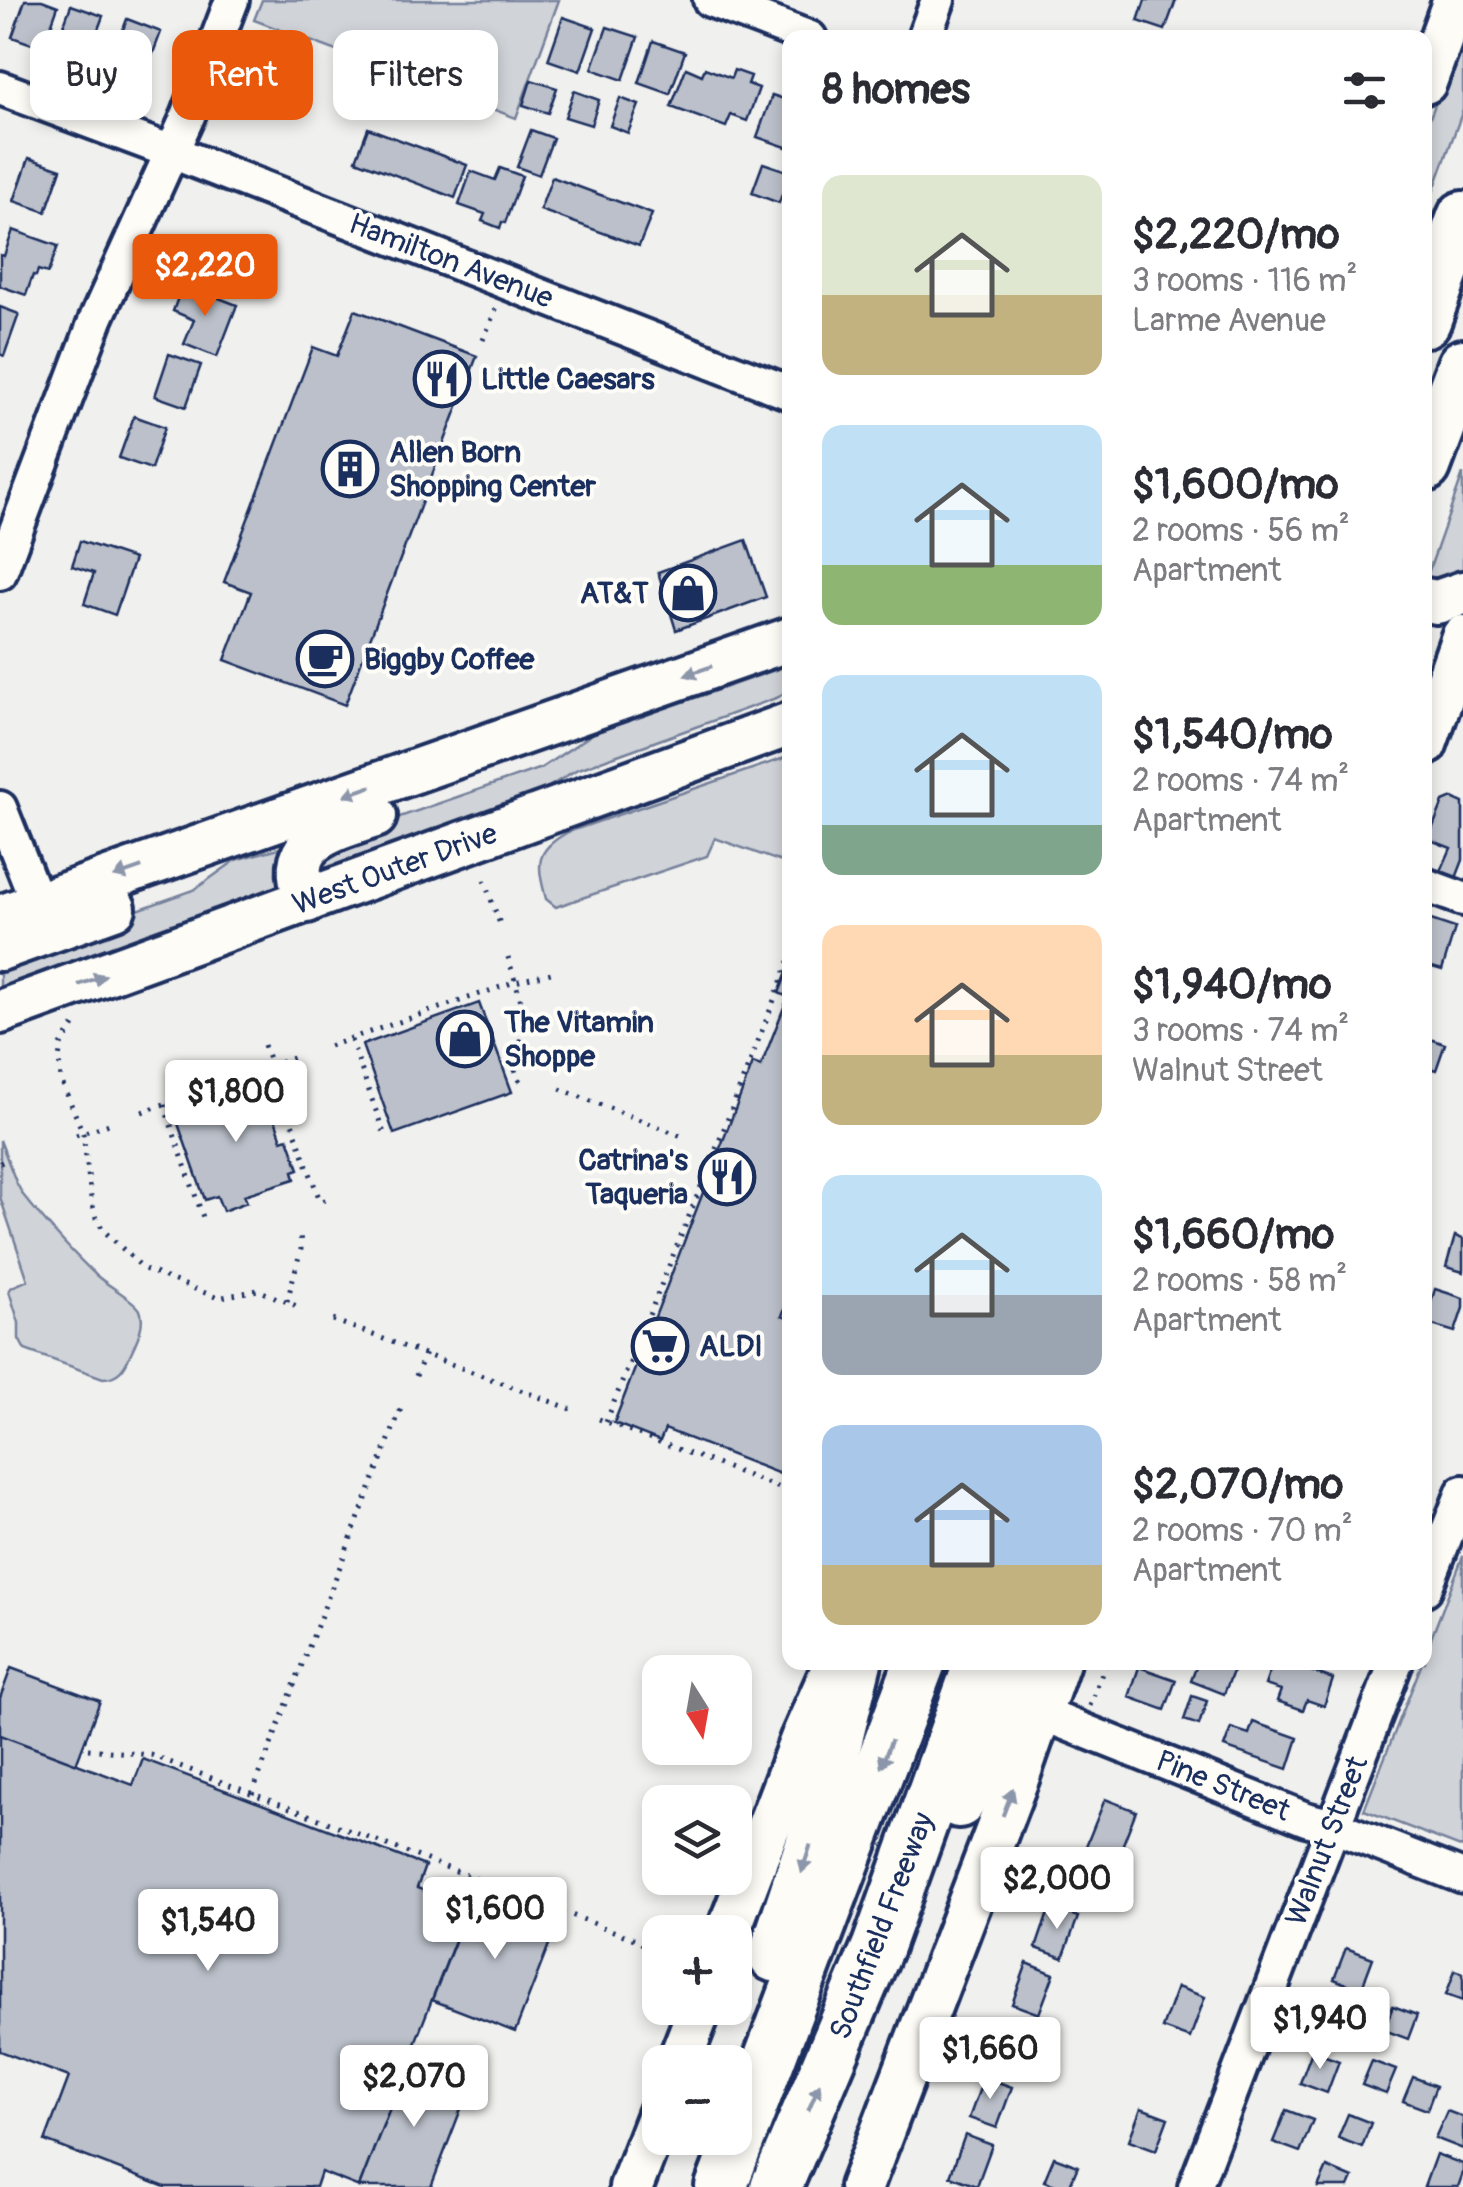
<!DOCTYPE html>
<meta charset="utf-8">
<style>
body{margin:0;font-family:Pangolin,sans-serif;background:#f7f7f7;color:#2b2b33;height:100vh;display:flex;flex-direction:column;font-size:38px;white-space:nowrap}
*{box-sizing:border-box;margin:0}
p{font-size:32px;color:#7c7c81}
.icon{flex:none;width:55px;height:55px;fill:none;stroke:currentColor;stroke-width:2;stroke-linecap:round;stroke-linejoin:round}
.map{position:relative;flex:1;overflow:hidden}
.side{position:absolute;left:782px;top:30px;width:650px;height:1640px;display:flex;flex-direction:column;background:#fff;border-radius:20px;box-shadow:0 5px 15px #0003}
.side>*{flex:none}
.guide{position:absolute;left:30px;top:30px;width:602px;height:90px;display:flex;gap:20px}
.needle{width:65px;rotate:169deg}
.fabs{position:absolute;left:642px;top:1655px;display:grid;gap:20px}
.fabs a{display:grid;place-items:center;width:110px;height:110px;border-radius:20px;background:#fff;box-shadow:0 5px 15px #0003;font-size:50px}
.price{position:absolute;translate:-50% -85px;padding:0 22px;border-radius:10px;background:#fff;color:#222;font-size:32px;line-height:65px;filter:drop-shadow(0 2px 5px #0008)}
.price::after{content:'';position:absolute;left:50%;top:60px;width:30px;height:22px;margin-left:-15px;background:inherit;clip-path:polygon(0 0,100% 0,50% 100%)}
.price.active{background:#ea580c;color:#fff}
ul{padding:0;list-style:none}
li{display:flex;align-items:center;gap:30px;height:250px;padding:0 40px}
li span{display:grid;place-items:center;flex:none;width:280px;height:200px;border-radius:20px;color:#555}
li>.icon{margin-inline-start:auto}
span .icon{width:120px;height:120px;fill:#fffc;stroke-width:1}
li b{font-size:42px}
h2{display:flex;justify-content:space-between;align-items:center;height:120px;padding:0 40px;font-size:42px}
.chip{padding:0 35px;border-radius:20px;background:#fff;box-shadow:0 5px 15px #0003;font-size:35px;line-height:90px}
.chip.active{background:#ea580c;color:#fff}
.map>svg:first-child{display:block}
</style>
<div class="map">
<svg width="1463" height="2187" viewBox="0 0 1463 2187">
<rect width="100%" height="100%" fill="#f0f0ee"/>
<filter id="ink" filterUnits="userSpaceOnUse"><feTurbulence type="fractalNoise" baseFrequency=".01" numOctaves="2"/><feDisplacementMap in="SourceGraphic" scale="20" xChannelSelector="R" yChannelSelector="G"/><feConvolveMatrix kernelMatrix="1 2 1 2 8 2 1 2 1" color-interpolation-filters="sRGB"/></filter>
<g filter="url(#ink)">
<!-- green -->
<g fill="#d0d3d8" stroke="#76819b" stroke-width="2.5">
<path d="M262 0H559L516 118 254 20Z"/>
<path d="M1463 34V110L1425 214V130Z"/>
<path d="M1463 474V578L1425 582Z"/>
<path d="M781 668 790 674V687L779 697 576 770 520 805 336 869 320 866 339 838 541 768 594 733Z"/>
<path d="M790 756V865L715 838 707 856 561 905 556 907 546 899C537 864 534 851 568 832Z"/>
<path d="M279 848 283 855 287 886 0 988V959L194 890 236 860Z"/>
<path d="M0 1140 16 1182 23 1195C46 1223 71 1252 97 1276 108 1286 134 1299 140 1310 146 1324 136 1342 130 1355 125 1368 118 1378 103 1378L25 1350 19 1339V1323L9 1291 12 1287 28 1280 0 1197Z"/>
<path d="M1463 1556V1848L1364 1810 1422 1663 1425 1662V1654Z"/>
</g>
<!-- building -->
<g fill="#bbc0ca" stroke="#1b2f5e" stroke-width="2.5">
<path d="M25 0H42L58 6 43 48 12 37Z"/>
<path d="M1145 0H1176L1165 30 1138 21Z"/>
<path d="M71 5 103 16 82 73 65 68 67 63 52 57Z"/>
<path d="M563 17 595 28 580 71 548 60Z"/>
<path d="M127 19 161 32 141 85 107 72Z"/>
<path d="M607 27 638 37 623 80 592 69Z"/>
<path d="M653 41 685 52 670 94 639 83Z"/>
<path d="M686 68 702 75 705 68 731 78 734 70 751 76 748 84 759 88 747 121 731 115 726 127 671 107Z"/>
<path d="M531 80 557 88 548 113 523 105Z"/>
<path d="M574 91 599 100 591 125 565 117Z"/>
<path d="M772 95 790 101 789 148 757 137Z"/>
<path d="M620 98 639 105 628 133 610 126Z"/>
<path d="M368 128 467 165 455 198 356 160Z"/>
<path d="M531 130 553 138 539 175 517 167Z"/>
<path d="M29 158 61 169 46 212 14 201Z"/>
<path d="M763 163 790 172 779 203 752 193Z"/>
<path d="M500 168 522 176 505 223 502 222 500 228 482 221 485 214 459 205 471 171 495 180Z"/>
<path d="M552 177 652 214 639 246 540 210Z"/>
<path d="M13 230 58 246 48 273 38 270 36 276 33 275 26 295 0 286V255L4 256Z"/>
<path d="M183 284 237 305 217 357 184 344 194 320 173 311Z"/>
<path d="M0 307 19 314 4 356 0 354Z"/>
<path d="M355 310 477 356 345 705 225 660 251 592 224 582 313 347 337 356Z"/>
<path d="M169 354 201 365 186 407 155 396Z"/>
<path d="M134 416 165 427 151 469 119 458Z"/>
<path d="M746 540 766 597 676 630 658 572Z"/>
<path d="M80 541 134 559 115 615 84 604 94 573 72 566Z"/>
<path d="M1452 798 1463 803V860L1453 886 1437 880 1451 848 1428 839 1443 802Z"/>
<path d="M1425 918 1455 928 1442 970 1425 965Z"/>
<path d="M790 965V1294L782 1316 790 1319V1478L665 1429 660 1441 614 1423 753 1063 761 1066 788 997 779 993Z"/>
<path d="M479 1003 512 1092 394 1134 362 1045Z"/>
<path d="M1425 1037 1445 1044 1436 1070 1425 1067Z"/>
<path d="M262 1081 282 1140 288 1138 299 1169 293 1171 295 1179 244 1195 247 1202 223 1211 217 1196 205 1200 175 1115 178 1109Z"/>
<path d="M1455 1236 1463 1239V1272L1446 1267Z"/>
<path d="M1435 1289 1463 1298V1308L1455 1332 1425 1323Z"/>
<path d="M1198 1662H1217L1234 1669 1224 1694 1191 1681Z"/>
<path d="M1273 1662H1286L1333 1679 1324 1706 1307 1700 1303 1710 1277 1701 1281 1690 1265 1685Z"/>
<path d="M1139 1667 1176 1680 1165 1710 1129 1697Z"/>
<path d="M11 1668 100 1701 76 1764 0 1735V1698Z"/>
<path d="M1192 1696 1207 1701 1199 1725 1184 1720Z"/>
<path d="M1253 1722 1298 1738 1288 1769 1224 1747 1231 1728 1249 1734Z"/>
<path d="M0 1735 133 1785 143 1759 425 1866 417 1888 468 1907 359 2187 321 2172 316 2187H165L45 2141 69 2077 0 2051Z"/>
<path d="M1105 1799 1136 1811 1098 1908 1051 1890 1065 1855 1080 1861Z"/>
<path d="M474 1893 557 1924 515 2032 432 2000Z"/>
<path d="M1050 1907 1078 1917 1063 1958 1036 1948Z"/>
<path d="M1346 1948 1373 1958 1361 1990 1334 1979Z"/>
<path d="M1027 1963 1054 1974 1039 2014 1012 2004Z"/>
<path d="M1455 1970 1463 1973V2001L1446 1995Z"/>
<path d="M1177 1987 1205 1997 1190 2038 1162 2028Z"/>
<path d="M1393 2006 1417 2015 1408 2039 1384 2030Z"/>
<path d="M1004 2019 1031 2029 1016 2070 989 2060Z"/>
<path d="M415 2044 434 2051 423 2079 466 2096 431 2187H359Z"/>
<path d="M1312 2051 1339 2061 1327 2093 1300 2083Z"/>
<path d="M1372 2061 1396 2070 1386 2094 1362 2085Z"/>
<path d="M984 2077 1012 2087 997 2128 969 2118Z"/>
<path d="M1413 2077 1436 2086 1427 2110 1403 2101Z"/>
<path d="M1141 2108 1168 2118 1156 2150 1129 2140Z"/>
<path d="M1286 2110 1313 2120 1300 2152 1273 2142Z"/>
<path d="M1447 2111 1463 2117V2149L1435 2138Z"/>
<path d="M1348 2114 1371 2123 1362 2147 1338 2138Z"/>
<path d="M965 2135 992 2145 977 2186 950 2176Z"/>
<path d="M1436 2154 1463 2164V2173L1458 2187H1424Z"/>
<path d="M1054 2157 1078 2166 1069 2187H1061L1044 2181Z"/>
<path d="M1327 2167 1353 2178 1349 2187H1318Z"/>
</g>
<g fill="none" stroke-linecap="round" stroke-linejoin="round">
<!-- minor casing -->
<g stroke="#1b2f5e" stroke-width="40">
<g id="minor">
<path d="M710 0 810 38"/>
<path d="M924 38 938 0"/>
<path d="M0 88 172 152 790 393"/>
<path d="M0 573 96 319 188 116 232 0"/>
<path d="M0 808 38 904"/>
<path d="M1425 885 1463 899"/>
<path d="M1425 1589 1463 1492"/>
<path d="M1040 1713 1306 1819 1333 1826 1463 1877"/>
<path d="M1195 2187 1396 1662"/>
</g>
</g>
<!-- major casing -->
<g stroke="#1b2f5e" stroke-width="50">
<g id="major">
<path d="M1425 82 1455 0"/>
<path d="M1425 600 1437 602 1463 593"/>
<path d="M1425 744 1463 637"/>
<path d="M307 901C281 840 329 832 375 816"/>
<path d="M0 917 790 639"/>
<path d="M0 949 114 908"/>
<path d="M0 1012 790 724"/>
<path d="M728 1932 802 1739 836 1662"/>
<path d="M679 2062 700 2008"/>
<path d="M631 2187 660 2112"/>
<path d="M861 2187 1018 1776 1058 1662"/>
</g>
</g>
<!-- highway casing -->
<g stroke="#1b2f5e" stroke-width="58">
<g id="highway">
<path d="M1425 321 1463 217"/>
<path d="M1425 466 1463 365"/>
<path d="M959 1802 1026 1662"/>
<path d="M774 1956 811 1845 856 1662"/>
<path d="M721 2187 920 1662"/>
<path d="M776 2187 878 1946 980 1662"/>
</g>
</g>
<!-- path -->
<g stroke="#1b2f5e" stroke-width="5" stroke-dasharray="2.5 8" stroke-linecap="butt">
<path d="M483 340 496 309"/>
<path d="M484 880 500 924"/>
<path d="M508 957C514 979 526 1007 523 1030 520 1050 506 1068 523 1084"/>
<path d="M74 1026 61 1045 59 1059 61 1080 83 1133 91 1198 96 1218 104 1231 144 1269 218 1298 258 1290 299 1307"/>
<path d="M351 1040 386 1139"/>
<path d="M264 1045 319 1198 322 1201 329 1199"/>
<path d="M329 1046 515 982 551 973"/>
<path d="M560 1089 687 1138"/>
<path d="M164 1105 205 1223"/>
<path d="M142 1112 293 1058"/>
<path d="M76 1135 115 1122"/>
<path d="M0 1163 5 1161"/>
<path d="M287 1301 301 1249 300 1231"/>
<path d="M333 1320 571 1409"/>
<path d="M416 1376 425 1353"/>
<path d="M599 1419 790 1492"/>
<path d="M606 1422 716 1149 790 959"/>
<path d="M1090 1706 1106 1662"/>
<path d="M88 1749 151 1755 637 1940 660 1956"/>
<path d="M252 1794 402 1406"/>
</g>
<!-- minor -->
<use href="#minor" stroke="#fdfcf7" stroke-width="32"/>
<!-- major -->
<use href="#major" stroke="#fdfcf7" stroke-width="42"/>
<!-- highway -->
<use href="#highway" stroke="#fdfcf7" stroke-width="50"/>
</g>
<!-- one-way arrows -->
<defs><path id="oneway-solid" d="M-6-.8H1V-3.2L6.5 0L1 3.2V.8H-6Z" transform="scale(2.5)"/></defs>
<g fill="#8c96aa">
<use href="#oneway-solid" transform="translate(698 671) rotate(161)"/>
<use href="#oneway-solid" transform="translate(358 791) rotate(161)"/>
<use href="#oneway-solid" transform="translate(128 872) rotate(161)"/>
<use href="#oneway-solid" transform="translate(92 980) rotate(-20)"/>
<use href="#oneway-solid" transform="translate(886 1754) rotate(111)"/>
<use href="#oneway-solid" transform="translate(1008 1802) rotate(-69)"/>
<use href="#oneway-solid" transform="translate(806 1859) rotate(108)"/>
<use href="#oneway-solid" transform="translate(814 2097) rotate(-67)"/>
</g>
</g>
<!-- icons -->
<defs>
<g id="restaurant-ring" transform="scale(2.875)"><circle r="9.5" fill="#fdfcf7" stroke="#1b2f5e" stroke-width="1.5"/><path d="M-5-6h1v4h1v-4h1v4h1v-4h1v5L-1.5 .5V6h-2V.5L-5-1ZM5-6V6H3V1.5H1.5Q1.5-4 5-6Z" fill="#1b2f5e"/></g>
<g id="building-ring" transform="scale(2.875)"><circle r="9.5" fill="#fdfcf7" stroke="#1b2f5e" stroke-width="1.5"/><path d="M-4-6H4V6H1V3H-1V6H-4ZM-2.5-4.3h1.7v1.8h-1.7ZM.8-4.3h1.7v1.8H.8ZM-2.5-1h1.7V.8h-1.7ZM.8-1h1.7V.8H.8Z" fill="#1b2f5e"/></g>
<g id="shop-ring" transform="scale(2.875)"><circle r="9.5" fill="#fdfcf7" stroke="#1b2f5e" stroke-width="1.5"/><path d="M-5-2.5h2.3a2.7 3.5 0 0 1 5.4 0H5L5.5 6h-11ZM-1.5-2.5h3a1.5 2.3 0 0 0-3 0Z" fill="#1b2f5e"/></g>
<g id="cafe-ring" transform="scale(2.875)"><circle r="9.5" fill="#fdfcf7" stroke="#1b2f5e" stroke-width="1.5"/><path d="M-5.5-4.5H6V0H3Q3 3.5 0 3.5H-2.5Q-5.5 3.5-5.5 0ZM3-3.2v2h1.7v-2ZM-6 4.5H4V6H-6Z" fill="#1b2f5e"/></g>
<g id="supermarket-ring" transform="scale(2.875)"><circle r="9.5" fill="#fdfcf7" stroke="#1b2f5e" stroke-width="1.5"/><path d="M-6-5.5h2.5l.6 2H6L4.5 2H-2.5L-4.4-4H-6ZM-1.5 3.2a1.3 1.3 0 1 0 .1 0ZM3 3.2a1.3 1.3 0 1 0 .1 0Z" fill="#1b2f5e"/></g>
</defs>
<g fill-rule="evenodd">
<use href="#restaurant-ring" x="442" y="379"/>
<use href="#building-ring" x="350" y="469"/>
<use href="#shop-ring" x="688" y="593"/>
<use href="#cafe-ring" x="325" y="659"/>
<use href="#shop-ring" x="465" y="1039"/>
<use href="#restaurant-ring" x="727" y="1177"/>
<use href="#supermarket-ring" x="660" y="1346"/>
</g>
<g text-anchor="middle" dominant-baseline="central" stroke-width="8" stroke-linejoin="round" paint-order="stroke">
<!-- street labels -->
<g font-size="30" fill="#1b2f5e" stroke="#fdfcf7">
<text transform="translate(451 261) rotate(21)">Hamilton Avenue</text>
<text transform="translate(395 869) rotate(-20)">West Outer Drive</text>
<text transform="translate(1223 1786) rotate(22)">Pine Street</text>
<text transform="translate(1327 1841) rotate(-69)">Walnut Street</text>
<text transform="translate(882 1926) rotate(-69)">Southfield Freeway</text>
</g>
<!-- poi labels -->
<g font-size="30" font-weight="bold" fill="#1b2f5e" stroke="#fdfcf7" text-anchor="start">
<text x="481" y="379">Little Caesars</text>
<text x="389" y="452">Allen Born<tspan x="389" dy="34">Shopping Center</tspan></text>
<text x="649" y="593" text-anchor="end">AT&amp;T</text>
<text x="364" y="659">Biggby Coffee</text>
<text x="504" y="1022">The Vitamin<tspan x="504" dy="34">Shoppe</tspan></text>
<text x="688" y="1160" text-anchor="end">Catrina's<tspan x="688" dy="34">Taqueria</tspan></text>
<text x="699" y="1346">ALDI</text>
</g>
</g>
</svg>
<div class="fabs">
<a><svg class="needle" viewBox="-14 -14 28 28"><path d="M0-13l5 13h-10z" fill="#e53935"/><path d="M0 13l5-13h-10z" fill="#7c7c81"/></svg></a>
<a><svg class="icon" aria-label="layers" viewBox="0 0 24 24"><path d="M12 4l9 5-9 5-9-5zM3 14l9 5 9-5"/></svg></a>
<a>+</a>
<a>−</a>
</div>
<b class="price active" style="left:205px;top:319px">$2,220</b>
<b class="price" style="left:236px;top:1145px">$1,800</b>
<b class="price" style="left:1057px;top:1932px">$2,000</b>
<b class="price" style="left:495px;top:1962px">$1,600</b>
<b class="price" style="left:208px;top:1974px">$1,540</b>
<b class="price" style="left:1320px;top:2072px">$1,940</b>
<b class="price" style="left:990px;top:2102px">$1,660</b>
<b class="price" style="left:414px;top:2130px">$2,070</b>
<div class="guide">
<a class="chip">Buy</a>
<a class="chip active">Rent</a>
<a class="chip">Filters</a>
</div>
<section class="side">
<h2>8 homes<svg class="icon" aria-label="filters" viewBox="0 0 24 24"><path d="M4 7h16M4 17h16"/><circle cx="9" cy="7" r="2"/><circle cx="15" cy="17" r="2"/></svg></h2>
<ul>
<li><span style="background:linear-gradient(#dfe7d0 60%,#c2b280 0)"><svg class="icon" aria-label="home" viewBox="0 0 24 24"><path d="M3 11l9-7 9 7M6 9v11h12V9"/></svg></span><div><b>$2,220/mo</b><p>3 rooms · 116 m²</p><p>Larme Avenue</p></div></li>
<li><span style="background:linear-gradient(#bfe0f5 70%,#8fb573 0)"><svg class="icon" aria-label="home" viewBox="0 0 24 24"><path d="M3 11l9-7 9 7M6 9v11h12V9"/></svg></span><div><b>$1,600/mo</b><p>2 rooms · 56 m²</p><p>Apartment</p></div></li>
<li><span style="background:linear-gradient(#bfe0f5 75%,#7fa58c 0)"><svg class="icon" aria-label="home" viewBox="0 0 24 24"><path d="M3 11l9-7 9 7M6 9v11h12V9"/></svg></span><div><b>$1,540/mo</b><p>2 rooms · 74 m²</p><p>Apartment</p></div></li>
<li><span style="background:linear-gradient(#ffd9b3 65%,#c2b280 0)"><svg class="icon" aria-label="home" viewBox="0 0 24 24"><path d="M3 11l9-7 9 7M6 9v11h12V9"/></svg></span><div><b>$1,940/mo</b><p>3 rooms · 74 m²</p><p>Walnut Street</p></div></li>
<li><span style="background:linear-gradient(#bfe0f5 60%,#9aa5b1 0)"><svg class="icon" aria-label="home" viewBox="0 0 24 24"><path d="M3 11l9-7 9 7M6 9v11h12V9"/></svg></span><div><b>$1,660/mo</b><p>2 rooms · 58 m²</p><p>Apartment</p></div></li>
<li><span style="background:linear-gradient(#a9c7e8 70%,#c2b280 0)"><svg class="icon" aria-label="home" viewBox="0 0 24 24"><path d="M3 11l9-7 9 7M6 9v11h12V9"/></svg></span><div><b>$2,070/mo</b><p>2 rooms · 70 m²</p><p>Apartment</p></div></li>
</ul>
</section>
</div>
